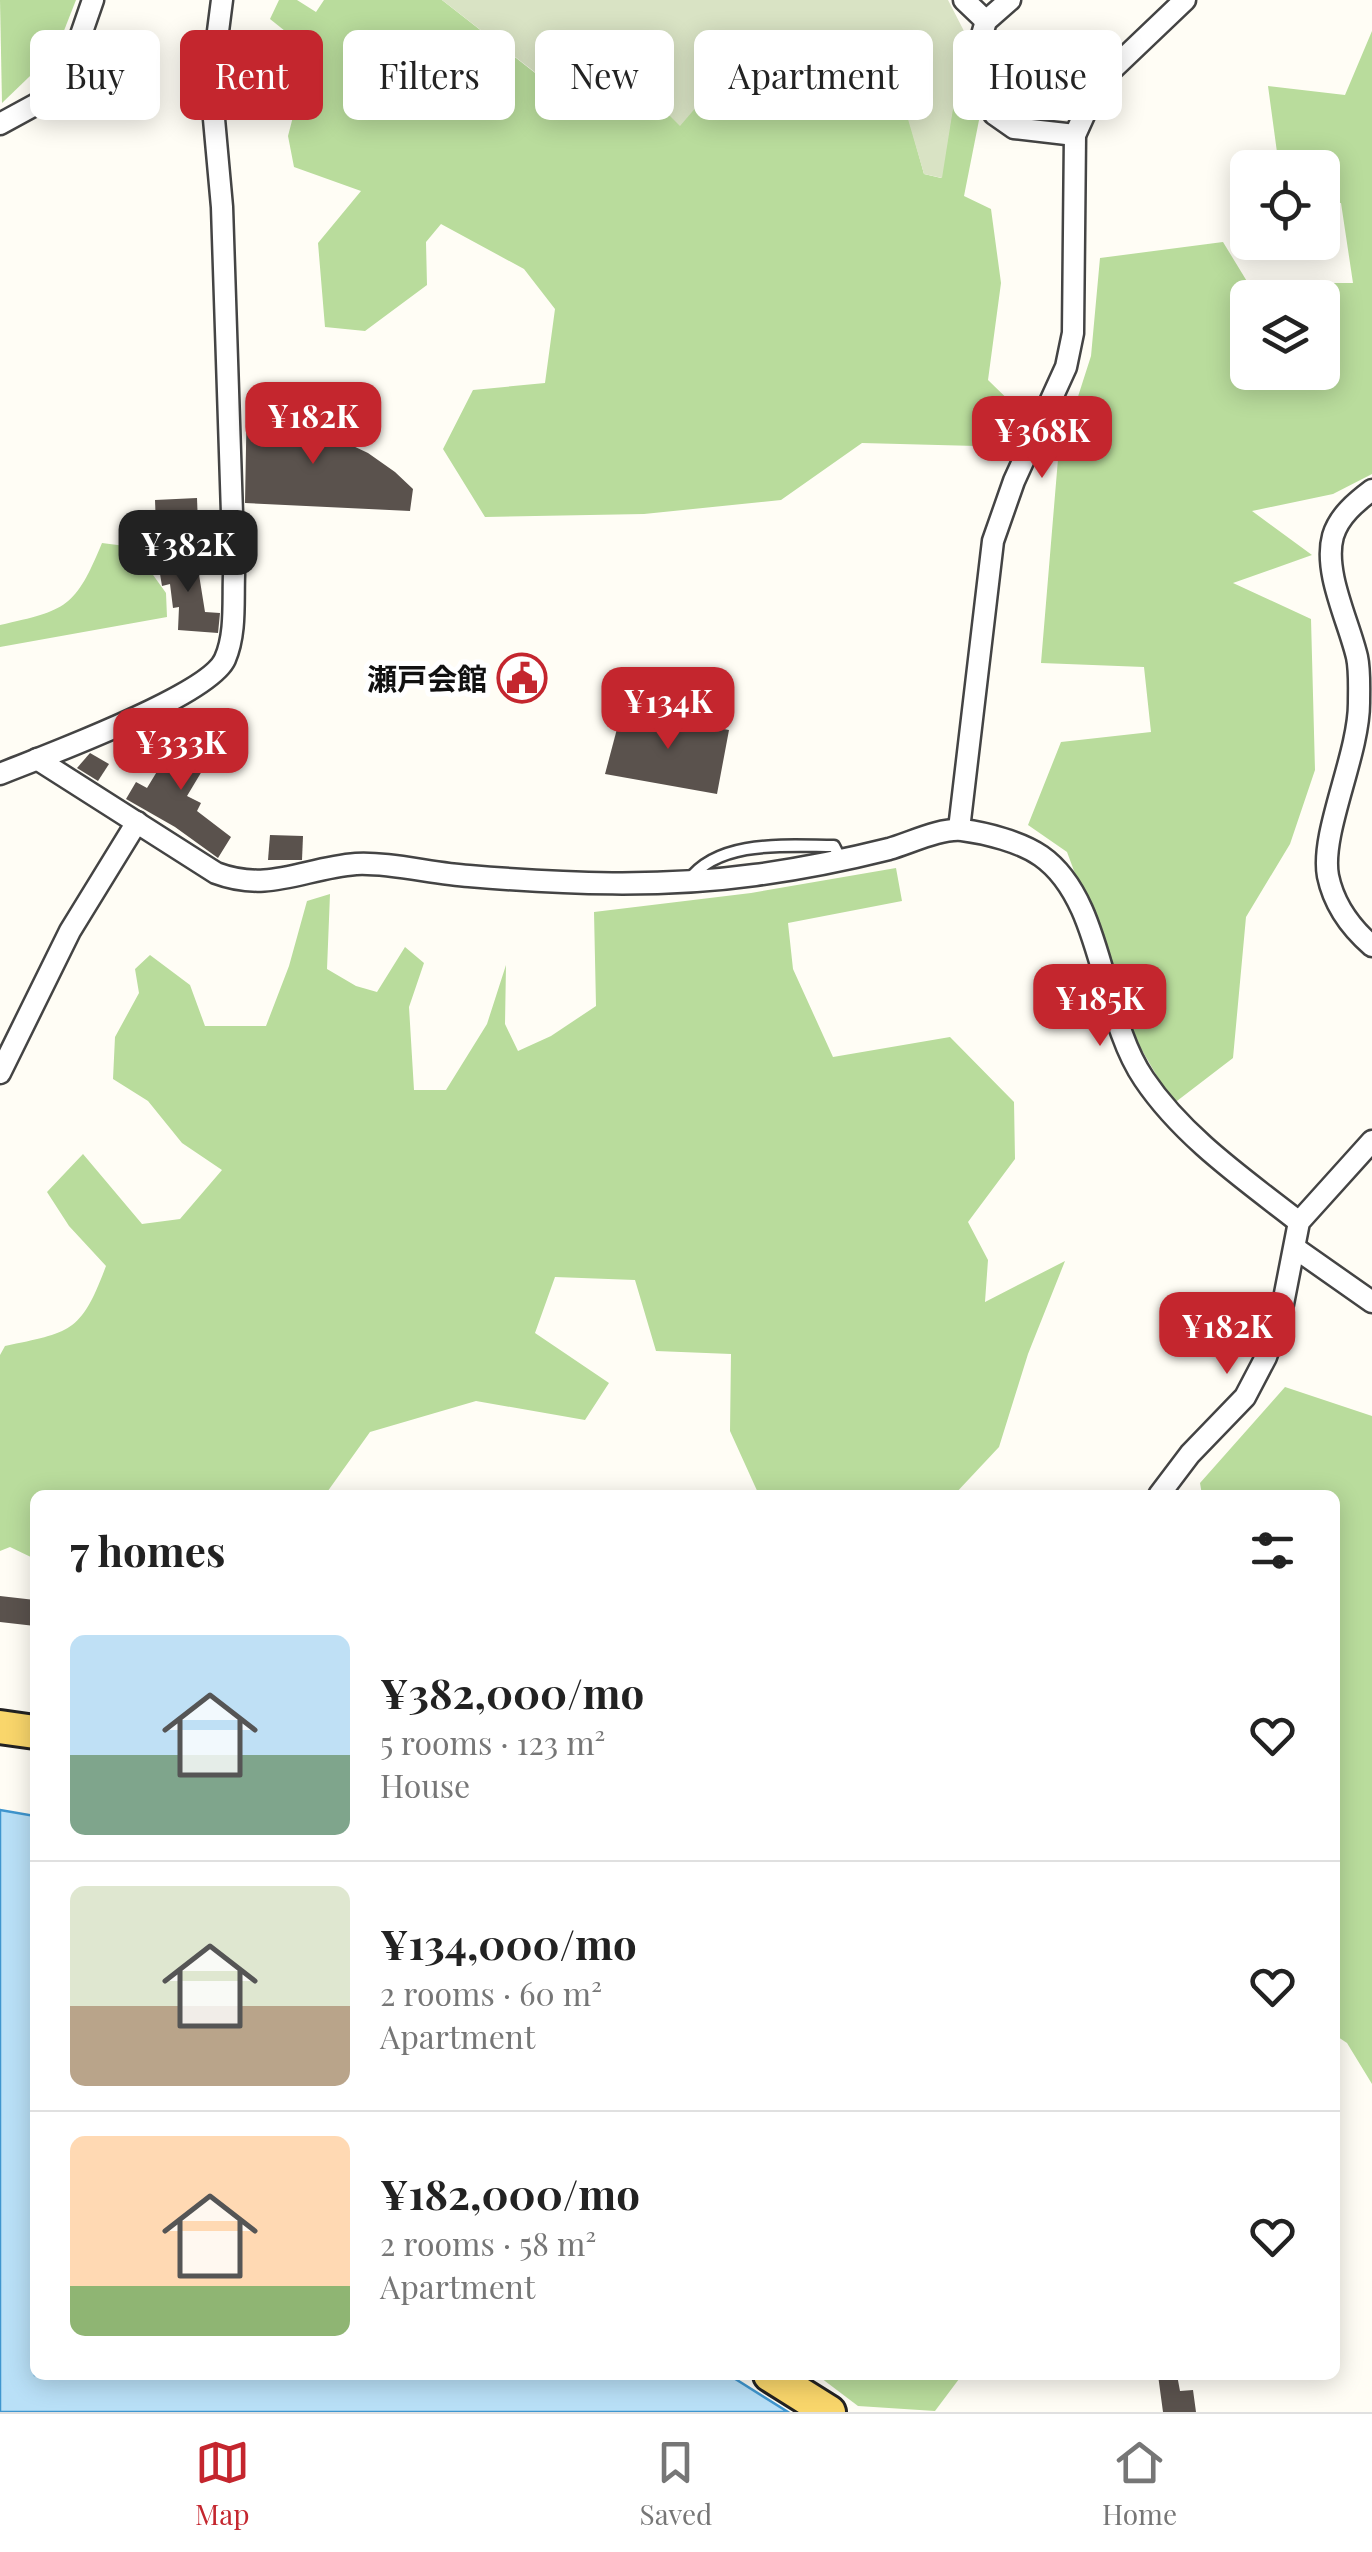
<!DOCTYPE html>
<meta charset="utf-8">
<style>
body{margin:0;font-family:"Playfair Display","Noto Sans JP",serif;background:#f6f6f6;color:#222;height:100vh;display:flex;flex-direction:column;font-size:38px;white-space:nowrap}
*{box-sizing:border-box;margin:0}
p{font-size:32px;color:#767676}
.icon{flex:none;width:55px;height:55px;fill:none;stroke:currentColor;stroke-width:2;stroke-linecap:round;stroke-linejoin:round}
.map{position:relative;flex:1;overflow:hidden}
.side{position:absolute;left:30px;top:1490px;width:1310px;height:890px;display:flex;flex-direction:column;background:#fff;border-radius:15px;box-shadow:0 5px 25px #0003}
.side>*{flex:none}
.guide{position:absolute;left:30px;top:30px;width:1312px;height:90px;display:flex;gap:20px}
.tools{position:absolute;left:1230px;top:150px;display:grid;gap:20px}
.tools a{display:grid;place-items:center;width:110px;height:110px;border-radius:15px;background:#fff;box-shadow:0 5px 25px #0003;font-size:50px}
.price{position:absolute;translate:-50% -85px;padding:0 22px;border-radius:20px;background:#c4262e;color:#fff;font-size:32px;line-height:65px;filter:drop-shadow(0 2px 5px #0008)}
.price::after{content:'';position:absolute;left:50%;top:60px;width:30px;height:22px;margin-left:-15px;background:inherit;clip-path:polygon(0 0,100% 0,50% 100%)}
.price.current{background:#222;color:#fff}
ul{padding:0;list-style:none}
li{display:flex;align-items:center;gap:30px;height:250px;padding:0 40px}
li+li{border-top:2px solid #e0e0e0}
li span{display:grid;place-items:center;flex:none;width:280px;height:200px;border-radius:15px;color:#555}
li>.icon{margin-inline-start:auto}
span .icon{width:120px;height:120px;fill:#fffc;stroke-width:1}
li b{font-size:42px}
h2{display:flex;justify-content:space-between;align-items:center;height:120px;padding:0 40px;font-size:42px}
.tag{padding:0 35px;border-radius:15px;background:#fff;box-shadow:0 5px 25px #0003;font-size:35px;line-height:90px}
.tag.current{background:#c4262e;color:#fff}
.menu{display:flex;justify-content:space-around;align-items:center;height:140px;border-top:2px solid #e0e0e0;background:#fff;font-size:28px;color:#767676}
.menu a{display:grid;justify-items:center;gap:5px}
.menu .current{color:#c4262e}
.map>svg:first-child{display:block}
</style>
<div class="map">
<svg width="1372" height="2412" viewBox="0 0 1372 2412">
<rect width="100%" height="100%" fill="#fffdf5"/>
<!-- forest -->
<g fill="#b9dc9c" fill-rule="evenodd">
<path d="M0 0H76L56 51 2 103Z"/>
<path d="M279 0H297L316 12 324 0H442L562 94 611 57 744 50 906 109 924 174 941 178 965 33 981 110 964 196 991 209 1001 283 988 380 1033 424 1014 447 862 443 781 500 644 514 485 517 443 449 473 390 545 383 555 309 524 269 441 224 426 242 427 285 365 331 325 327 318 243 361 191 294 167 288 136 310 51 270 19Z"/>
<path d="M1372 31V474L1333 494 1252 511 1312 555 1233 583 1311 619 1315 770 1290 844 1246 917 1233 1058 1173 1104 1139 1045 1067 852 1028 825 1061 742 1151 732 1144 667 1041 663 1058 459 1091 356 1100 258 1223 242 1248 283H1353L1341 203 1323 202 1322 168 1279 167 1268 86 1345 95ZM1248 298H1322V372H1248Z"/>
<path d="M102 543 133 547 166 593 167 617 0 647V625C67 610 75 608 102 543Z"/>
<path d="M896 868 902 901 788 923 793 969 833 1057 950 1037 1014 1102 1015 1159 968 1222 988 1260 985 1302 1065 1261 1028 1354 999 1447 954 1495H759L730 1431 731 1354 656 1351 635 1280 555 1277 535 1333 609 1383 585 1420 476 1401 370 1432 325 1495H35V1559L10 1547 0 1551V1355L5 1346C71 1332 81 1333 106 1266L69 1226 47 1192 83 1154 142 1224 180 1219 222 1170 182 1143 148 1101 113 1079 115 1037 139 993 135 969 150 955 190 985 205 1026H266L289 966 307 901 330 894 327 969 356 986 377 992 405 947 424 963 409 1007 414 1090H446L487 1024 506 965 505 1024 518 1051 551 1036 596 1006 594 912 751 893Z"/>
<path d="M1285 1387 1372 1416V2084L1347 2043 1335 2035V1495H1202L1200 1483Z"/>
<path d="M817 2375H962L935 2411 858 2406Z"/>
</g>
<!-- cemetery -->
<path fill="#d9e3c4" d="M442 0H948L965 33 942 178 924 174 905 109 745 50 680 126 611 57 563 94Z"/>
<!-- water -->
<path fill="#b9e0f7" stroke="#3f96cf" stroke-width="2.5" d="M0 1810 35 1816V2375H729L788 2412H0Z"/>
<!-- building -->
<g fill="#5a524d">
<path d="M247 393 280 394 278 426 332 436 368 453 395 472 413 489 410 511 245 503Z"/>
<path d="M197 498 198 524 156 526 155 500Z"/>
<path d="M196 556 205 612 220 613 218 633 178 630 179 607 173 608 170 584 162 586 158 562Z"/>
<path d="M622 710 729 730 717 794 605 774Z"/>
<path d="M193 721 207 735 201 742 208 749 193 765 202 771 187 796 201 803 197 811 231 837 218 858 175 827 126 799 136 782 147 788 178 737Z"/>
<path d="M90 753 109 764 98 781 77 768Z"/>
<path d="M270 835 303 836 302 860H268Z"/>
<path d="M0 1596 35 1600V1626L0 1622Z"/>
<path d="M1158 2375H1177L1180 2391 1193 2390 1196 2412H1163Z"/>
</g>
<g fill="none" stroke-linecap="round" stroke-linejoin="round">
<!-- lane casing -->
<g stroke="#444" stroke-width="15">
<path id="lane" d="M689 880C719 839 788 846 834 846L841 860"/>
</g>
<!-- street casing -->
<g stroke="#444" stroke-width="25">
<g id="street">
<path d="M964 0 986 21"/>
<path d="M1010 0 986 21 979 45 994 114 1014 128 1075 135"/>
<path d="M0 124 44 100 75 52 93 0"/>
<path d="M1372 490C1356 502 1339 516 1333 536 1323 572 1349 622 1357 657 1360 671 1359 688 1359 703 1359 755 1320 833 1328 876 1334 905 1350 927 1372 946"/>
<path d="M37 759 216 873C269 893 304 868 356 864 389 862 434 874 469 876 564 884 661 888 755 875 800 869 845 860 889 849 910 843 940 828 962 830 986 833 1021 842 1041 856 1104 900 1100 1015 1144 1079 1183 1137 1244 1179 1299 1222"/>
<path d="M0 774C42 757 209 696 225 659 236 634 233 602 234 575L222 207 211 86 222 0"/>
<path d="M959 829 993 541 1014 481 1066 367 1073 333 1075 135 1099 82 1185 0"/>
<path d="M0 1073 70 931 137 822"/>
<path d="M1295 1248 1372 1302"/>
<path d="M1159 1495 1190 1454 1245 1397 1266 1357 1281 1314 1299 1222 1372 1141"/>
</g>
</g>
<!-- primary casing -->
<g stroke="#222" stroke-width="38">
<g id="primary">
<path d="M0 1727 35 1732"/>
<path d="M770 2375 829 2412"/>
</g>
</g>
<!-- lane -->
<use href="#lane" stroke="#fff" stroke-width="10"/>
<!-- street -->
<use href="#street" stroke="#fff" stroke-width="20"/>
<!-- primary -->
<use href="#primary" stroke="#f9d66b" stroke-width="32"/>
</g>
<!-- icons -->
<defs>
<g id="civic-ring" transform="scale(2.5)"><circle r="9.5" fill="#fff" stroke="#c4262e" stroke-width="1.5"/><path d="M-.6-6.5H3V-4.5H.6V-3L4-1V1h2V6H-6V1h2V-1L-.6-3ZM-1.2 2.5V6h2.4V2.5Z" fill="#c4262e"/></g>
</defs>
<g fill-rule="evenodd">
<use href="#civic-ring" x="522" y="678"/>
</g>
<g text-anchor="middle" dominant-baseline="central" stroke-width="10" stroke-linejoin="round" paint-order="stroke">
<!-- poi labels -->
<g font-size="30" font-weight="bold" fill="#111" stroke="#fff" text-anchor="end">
<text x="487" y="678">瀬戸会館</text>
</g>
</g>
</svg>
<div class="tools">
<a><svg class="icon" aria-label="locate" viewBox="0 0 24 24"><circle cx="12" cy="12" r="6"/><path d="M12 2v4M12 18v4M2 12h4M18 12h4"/></svg></a>
<a><svg class="icon" aria-label="layers" viewBox="0 0 24 24"><path d="M12 4l9 5-9 5-9-5zM3 14l9 5 9-5"/></svg></a>
</div>
<b class="price" style="left:313px;top:467px">¥182K</b>
<b class="price" style="left:1042px;top:481px">¥368K</b>
<b class="price current" style="left:188px;top:595px">¥382K</b>
<b class="price" style="left:668px;top:752px">¥134K</b>
<b class="price" style="left:181px;top:793px">¥333K</b>
<b class="price" style="left:1100px;top:1049px">¥185K</b>
<b class="price" style="left:1227px;top:1377px">¥182K</b>
<div class="guide">
<a class="tag">Buy</a>
<a class="tag current">Rent</a>
<a class="tag">Filters</a>
<a class="tag">New</a>
<a class="tag">Apartment</a>
<a class="tag">House</a>
</div>
<section class="side">
<h2>7 homes<svg class="icon" aria-label="filters" viewBox="0 0 24 24"><path d="M4 7h16M4 17h16"/><circle cx="9" cy="7" r="2"/><circle cx="15" cy="17" r="2"/></svg></h2>
<ul>
<li><span style="background:linear-gradient(#bfe0f5 60%,#7fa58c 0)"><svg class="icon" aria-label="home" viewBox="0 0 24 24"><path d="M3 11l9-7 9 7M6 9v11h12V9"/></svg></span><div><b>¥382,000/mo</b><p>5 rooms · 123 m²</p><p>House</p></div><svg class="icon" aria-label="heart" viewBox="0 0 24 24"><path d="M12 20l-8-8c-3-5 5-10 8-4 3-6 11-1 8 4z"/></svg></li>
<li><span style="background:linear-gradient(#dfe7d0 60%,#b9a48a 0)"><svg class="icon" aria-label="home" viewBox="0 0 24 24"><path d="M3 11l9-7 9 7M6 9v11h12V9"/></svg></span><div><b>¥134,000/mo</b><p>2 rooms · 60 m²</p><p>Apartment</p></div><svg class="icon" aria-label="heart" viewBox="0 0 24 24"><path d="M12 20l-8-8c-3-5 5-10 8-4 3-6 11-1 8 4z"/></svg></li>
<li><span style="background:linear-gradient(#ffd9b3 75%,#8fb573 0)"><svg class="icon" aria-label="home" viewBox="0 0 24 24"><path d="M3 11l9-7 9 7M6 9v11h12V9"/></svg></span><div><b>¥182,000/mo</b><p>2 rooms · 58 m²</p><p>Apartment</p></div><svg class="icon" aria-label="heart" viewBox="0 0 24 24"><path d="M12 20l-8-8c-3-5 5-10 8-4 3-6 11-1 8 4z"/></svg></li>
</ul>
</section>
</div>
<nav class="menu">
<a class="current"><svg class="icon" aria-label="map" viewBox="0 0 24 24"><path d="M3 6l6-2 6 2 6-2v14l-6 2-6-2-6 2zM9 4v14M15 6v14"/></svg>Map</a>
<a><svg class="icon" aria-label="saved" viewBox="0 0 24 24"><path d="M7 4h10v16l-5-4-5 4z"/></svg>Saved</a>
<a><svg class="icon" aria-label="home" viewBox="0 0 24 24"><path d="M3 11l9-7 9 7M6 9v11h12V9"/></svg>Home</a>
</nav>
